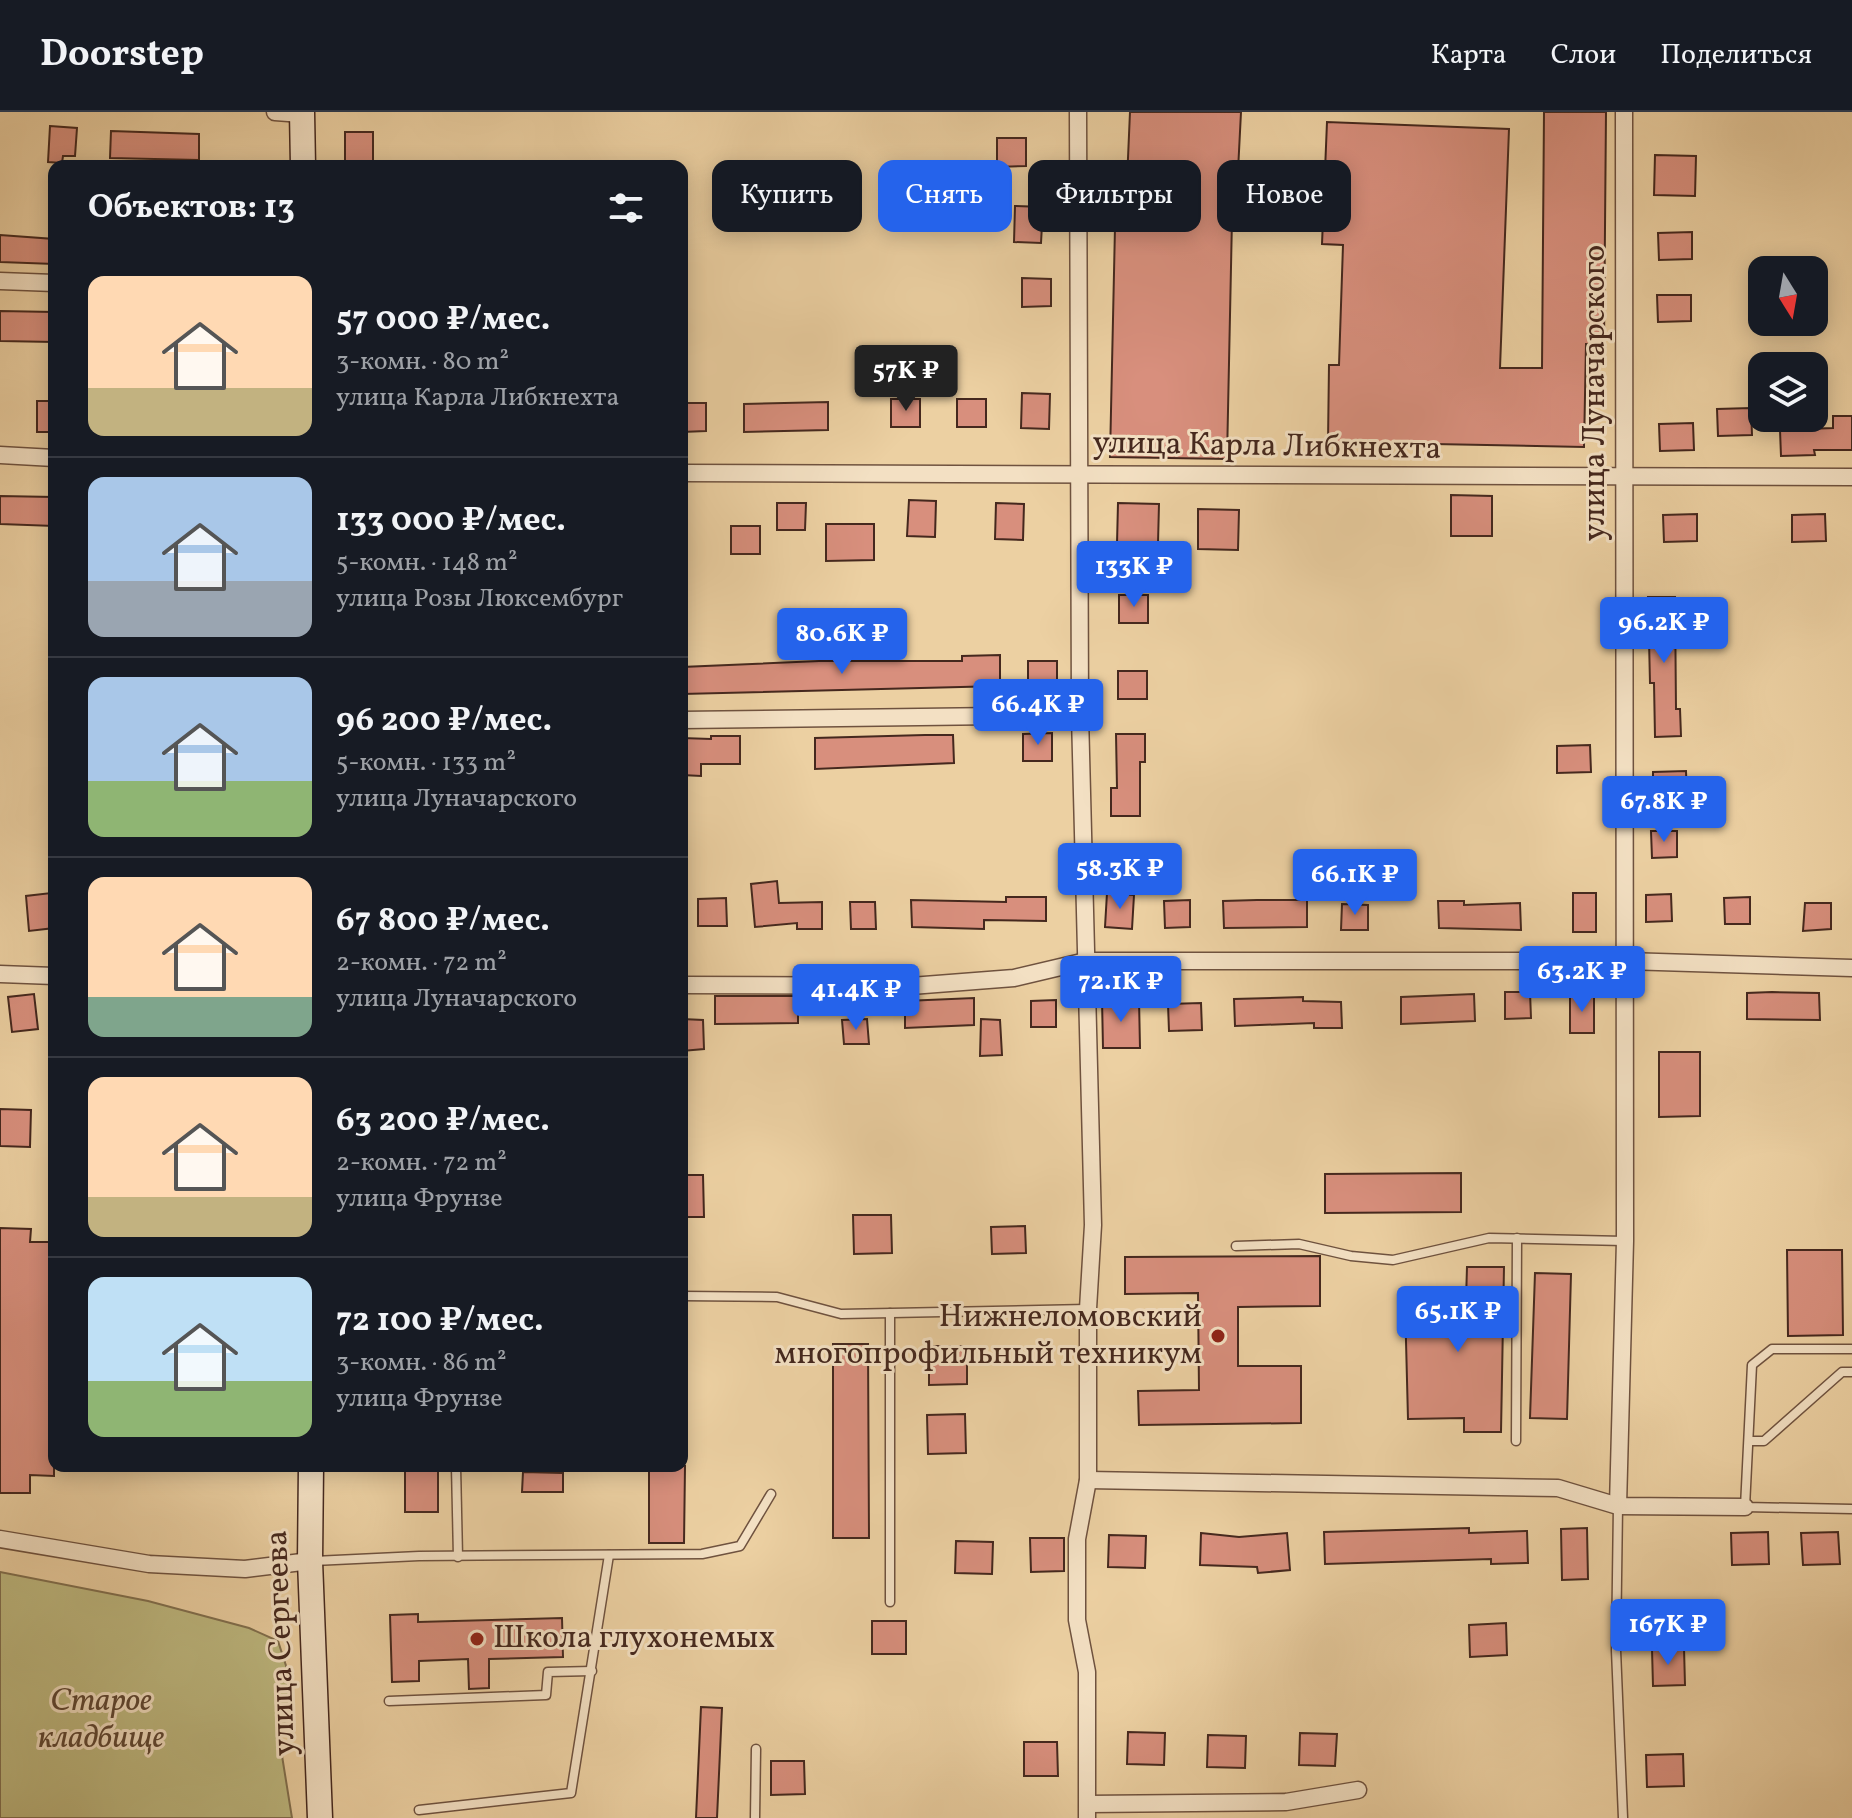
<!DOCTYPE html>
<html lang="ru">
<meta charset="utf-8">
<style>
body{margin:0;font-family:Vollkorn,serif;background:#242831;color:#f1f3f6;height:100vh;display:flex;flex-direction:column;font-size:30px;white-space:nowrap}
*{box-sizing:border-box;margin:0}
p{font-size:26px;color:#9ea1a6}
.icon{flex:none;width:44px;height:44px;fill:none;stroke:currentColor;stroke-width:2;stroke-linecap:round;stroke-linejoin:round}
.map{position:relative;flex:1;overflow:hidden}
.side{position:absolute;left:48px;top:48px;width:640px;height:1312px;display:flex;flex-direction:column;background:#171b24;border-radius:16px;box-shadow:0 4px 20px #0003}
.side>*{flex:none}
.guide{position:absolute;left:712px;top:48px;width:760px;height:72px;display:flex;gap:16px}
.needle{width:52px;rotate:169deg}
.buttons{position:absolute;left:1748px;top:144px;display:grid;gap:16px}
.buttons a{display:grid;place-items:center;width:80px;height:80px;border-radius:16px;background:#171b24;box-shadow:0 4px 20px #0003;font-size:40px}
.price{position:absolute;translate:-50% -68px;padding:0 18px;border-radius:8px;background:#2563eb;color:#fff;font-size:26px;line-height:52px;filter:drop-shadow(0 2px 4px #0008)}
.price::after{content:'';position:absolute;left:50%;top:48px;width:24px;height:18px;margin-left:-12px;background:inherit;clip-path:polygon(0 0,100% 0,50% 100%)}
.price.selected{background:#222;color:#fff}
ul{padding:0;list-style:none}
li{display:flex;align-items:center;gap:24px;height:200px;padding:0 40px}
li+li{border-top:2px solid #363941}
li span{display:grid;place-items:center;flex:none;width:224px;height:160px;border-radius:16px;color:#555}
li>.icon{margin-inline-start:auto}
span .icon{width:96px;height:96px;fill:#fffc;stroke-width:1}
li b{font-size:34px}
h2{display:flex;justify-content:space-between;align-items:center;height:96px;padding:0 40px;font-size:34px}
.chip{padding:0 28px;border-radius:16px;background:#171b24;box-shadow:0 4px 20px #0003;font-size:28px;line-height:72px}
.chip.selected{background:#2563eb;color:#fff}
header{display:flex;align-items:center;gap:48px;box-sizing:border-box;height:112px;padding:0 40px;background:#171b24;border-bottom:2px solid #363941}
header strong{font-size:38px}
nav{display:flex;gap:44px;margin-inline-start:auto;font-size:28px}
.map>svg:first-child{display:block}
</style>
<header>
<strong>Doorstep</strong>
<nav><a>Карта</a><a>Слои</a><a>Поделиться</a></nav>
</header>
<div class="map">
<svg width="1852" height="1706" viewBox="0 0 1852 1706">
<rect width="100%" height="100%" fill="#ecd0a2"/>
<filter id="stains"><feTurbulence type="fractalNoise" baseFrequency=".0025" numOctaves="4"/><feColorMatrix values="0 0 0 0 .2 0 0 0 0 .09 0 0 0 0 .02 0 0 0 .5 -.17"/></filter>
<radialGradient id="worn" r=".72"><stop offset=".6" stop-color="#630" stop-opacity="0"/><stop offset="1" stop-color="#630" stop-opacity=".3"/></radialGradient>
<!-- green -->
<path fill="#beb980" stroke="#82704f" stroke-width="2" d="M0 1460 148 1489 249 1516 278 1529 289 1563 290 1596 279 1625 292 1706H0Z"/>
<!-- building -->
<g fill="#d88f7d" stroke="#45281e" stroke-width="2">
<path d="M1130 0H1241L1238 59H1233L1227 347 1110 345 1116 69H1127Z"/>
<path d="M1544 0H1606L1604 232H1586L1584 335 1328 330 1329 253H1339L1343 133 1322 132 1327 10 1509 17 1500 256H1542Z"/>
<path d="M50 14 77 16 75 44H63L62 51 48 50Z"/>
<path d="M111 19 199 22V48L110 46Z"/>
<rect x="345" y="20" width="28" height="29"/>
<path d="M997 26H1026V54L997 55Z"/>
<path d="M1655 43 1696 44 1695 84 1654 83Z"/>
<rect x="744" y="61" width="29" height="28"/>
<path d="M1015 94 1043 95 1041 131 1014 130Z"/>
<path d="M1692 120V147L1659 148 1658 121Z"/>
<path d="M0 123 54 127V152L0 150Z"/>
<path d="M1022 166 1051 167V194L1022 195Z"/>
<path d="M1657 183H1691V209L1658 210Z"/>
<path d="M0 199 54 200V230L0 229Z"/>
<path d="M1022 281 1050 282 1049 317 1021 316Z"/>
<rect x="891" y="287" width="29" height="28"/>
<rect x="957" y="287" width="29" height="28"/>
<rect x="37" y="289" width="17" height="31"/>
<path d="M828 290V318L744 320V292Z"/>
<path d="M682 291H706V319L682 320Z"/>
<path d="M1751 296 1752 323 1718 324 1717 297Z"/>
<path d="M1833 304H1852V338H1814L1815 343 1781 344 1780 318 1833 316Z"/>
<path d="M1693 311 1694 338 1660 339 1659 312Z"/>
<path d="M1451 383 1492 384V424H1451Z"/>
<path d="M0 384 54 385V414L0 412Z"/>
<path d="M909 388 936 389 935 425 907 424Z"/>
<path d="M777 391H806L805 418H777Z"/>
<path d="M996 391 1024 392 1023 428 995 427Z"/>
<path d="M1118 391 1159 392 1158 432H1117Z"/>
<path d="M1198 397 1239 398 1238 438 1198 437Z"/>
<path d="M1697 402V429L1664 430 1663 403Z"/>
<path d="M1825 402 1826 429 1792 430V403Z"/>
<path d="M826 412H874V448L826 449Z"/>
<rect x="731" y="414" width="29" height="28"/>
<rect x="1119" y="483" width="29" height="28"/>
<path d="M1648 485H1675L1676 597H1680L1681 624 1655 625 1654 571H1650Z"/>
<path d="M1000 543V574L682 582V555L819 549H962V544Z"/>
<rect x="1028" y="549" width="29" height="28"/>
<rect x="1118" y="559" width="29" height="28"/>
<path d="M1052 621V649H1023V622Z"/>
<path d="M1116 622H1145V650H1140V704H1111V676H1117Z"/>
<path d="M925 623H953L954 651 815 657V626Z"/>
<path d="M711 624H740V652H701V664L682 663V626L711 627Z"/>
<path d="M1590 633 1591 660 1557 661V634Z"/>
<path d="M1686 659 1687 686 1653 687V660Z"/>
<path d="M1651 719H1677V745L1652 746Z"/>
<path d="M777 769 779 791 822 790V817H797V811L755 815 751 772Z"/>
<path d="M51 781 54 816 29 819 26 784Z"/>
<path d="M1107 781 1134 783 1132 817 1105 815Z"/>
<rect x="1573" y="781" width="23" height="39"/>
<path d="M1671 782 1672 809 1646 810V783Z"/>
<path d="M1006 785H1046V809L984 808V817L912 815 911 788 1006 790Z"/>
<path d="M1750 785V812H1725L1724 786Z"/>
<path d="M726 786 727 814H698V787Z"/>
<path d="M1190 788V815L1165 816 1164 789Z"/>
<path d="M1257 788H1307V815L1224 816 1223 789Z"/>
<path d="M1438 789H1464V793L1520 791 1521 818 1439 816Z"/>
<path d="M850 790H875L876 817H851Z"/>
<path d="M1805 791H1831V817L1803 819Z"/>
<path d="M1342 792 1368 793V818H1341Z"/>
<path d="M1505 880H1530L1531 906 1505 907Z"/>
<path d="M1772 880 1819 881 1820 908 1747 907V881Z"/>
<path d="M34 882 38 917 12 920 8 885Z"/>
<path d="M1474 882 1475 909 1401 912V885Z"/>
<rect x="1570" y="882" width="24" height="39"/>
<path d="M715 884H798V911L715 912Z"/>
<path d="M1303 885V889L1341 890 1342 916H1314V911L1235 914 1234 887Z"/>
<path d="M974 886V913L905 916V889Z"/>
<path d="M1102 887H1139L1140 936H1103Z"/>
<path d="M1056 888V915H1031V889Z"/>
<path d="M1201 891 1202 918 1169 919 1168 892Z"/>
<path d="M682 907 703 908 704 937 682 939Z"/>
<path d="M867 907 869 932H844L842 908Z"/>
<path d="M981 907 1000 908 1002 943 980 944Z"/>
<path d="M1659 940H1700V1004L1659 1005Z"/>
<path d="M0 997 31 998 30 1035 0 1034Z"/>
<path d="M1461 1061V1100L1325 1101V1062Z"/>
<path d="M682 1063H703L704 1105H682Z"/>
<path d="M853 1103H891L892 1141 854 1142Z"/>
<path d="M1025 1114 1026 1141 992 1142 991 1115Z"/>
<path d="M0 1116 31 1117 30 1130H54V1364L30 1363V1381H0Z"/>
<path d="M1787 1138H1842L1843 1223 1788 1224Z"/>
<path d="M1320 1144V1194L1238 1195V1254H1301V1311L1139 1313 1138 1279 1199 1278 1198 1181 1125 1182V1145Z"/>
<path d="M1467 1155H1504L1501 1320H1464V1306L1408 1307 1405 1190 1466 1188Z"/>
<path d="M1535 1161 1571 1162 1567 1307 1530 1306Z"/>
<path d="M833 1232H868L869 1426H833Z"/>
<path d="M929 1234H967V1272L929 1273Z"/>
<path d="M965 1302 966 1341 928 1342 927 1303Z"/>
<rect x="405" y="1354" width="33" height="46"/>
<path d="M649 1354H685L684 1431H649Z"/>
<path d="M523 1360 563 1361V1380H522Z"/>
<path d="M1469 1416V1421L1527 1419 1528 1451 1491 1452V1447L1325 1452 1324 1420Z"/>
<path d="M1587 1416 1588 1467 1562 1468 1561 1417Z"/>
<path d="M1768 1420 1769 1452 1732 1453 1731 1421Z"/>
<path d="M1838 1420 1840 1452 1803 1453 1801 1421Z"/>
<path d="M1201 1421 1239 1425 1287 1421 1290 1458 1258 1461 1257 1455 1200 1453Z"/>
<path d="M1109 1423 1146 1424 1145 1456 1108 1455Z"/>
<path d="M1030 1426H1064V1459L1031 1460Z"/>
<path d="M956 1429 993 1430 992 1462 955 1461Z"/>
<path d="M418 1502V1510L562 1506 563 1545 489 1547V1576L469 1577 468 1547 419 1549V1569L392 1570 390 1503Z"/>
<rect x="872" y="1509" width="34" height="33"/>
<path d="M1506 1511 1507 1543 1470 1545 1469 1513Z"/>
<path d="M1684 1536 1685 1573 1653 1574 1652 1537Z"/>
<path d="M701 1595 722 1596 717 1706H696Z"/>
<path d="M1128 1620 1165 1621 1164 1653 1127 1652Z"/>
<path d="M1300 1621 1337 1622 1335 1654 1299 1653Z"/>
<path d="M1208 1623 1246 1624 1245 1656 1207 1655Z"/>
<path d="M1024 1630H1057L1058 1664H1024Z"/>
<path d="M1683 1642 1684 1674 1647 1675 1646 1643Z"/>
<path d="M771 1649H804L805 1682 771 1683Z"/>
</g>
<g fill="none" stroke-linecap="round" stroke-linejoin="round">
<!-- service casing -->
<g stroke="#6f523f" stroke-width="11">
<g id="service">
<path d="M1236 1134 1299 1132 1351 1144 1393 1148 1489 1126 1624 1129"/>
<path d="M682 1184 777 1185 841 1202 1087 1197"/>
<path d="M890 1201V1490"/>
<path d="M1852 1237H1772L1752 1253 1745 1395 1852 1397"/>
<path d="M1516 1329 1517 1126"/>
<path d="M1749 1329H1764L1842 1260H1852"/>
<path d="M456 1354 458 1445"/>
<path d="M1618 1394 1616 1538 1623 1706"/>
<path d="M314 1449 419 1444 702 1442 740 1434 771 1382"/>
<path d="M389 1589 546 1583 548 1560 592 1559"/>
<path d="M419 1698 571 1681 609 1443"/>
<path d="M755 1706 756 1637"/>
</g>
</g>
<!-- minor casing -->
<g stroke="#6f523f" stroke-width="19">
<g id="minor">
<path d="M275 0 302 2"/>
<path d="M1078 0 1080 603 1093 1113 1088 1197V1368L1077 1427V1508L1087 1560V1706"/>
<path d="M0 169 54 171"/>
<path d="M0 343 54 346"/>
<path d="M682 361 1852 365"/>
<path d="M682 608 1080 603"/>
<path d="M0 862 54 864"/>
<path d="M682 873 911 874 1014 866 1086 849H1626L1852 856"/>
<path d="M1088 1368 1558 1376 1618 1394 1745 1395"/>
<path d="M1618 1394 1625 1129 1624 0"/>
<path d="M0 1427 149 1452 245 1457 310 1449"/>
<path d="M1088 1692 1286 1690 1358 1678"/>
</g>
</g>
<!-- secondary casing -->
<g stroke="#45281e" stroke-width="27">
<g id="secondary">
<path d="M302 0 303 54"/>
<path d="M311 1354 310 1449 320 1706"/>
</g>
</g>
<!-- service -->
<use href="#service" stroke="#f3e0c3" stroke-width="8"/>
<!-- minor -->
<use href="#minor" stroke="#f3e0c3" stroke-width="16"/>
<!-- secondary -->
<use href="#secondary" stroke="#f3e0c3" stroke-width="24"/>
</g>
<!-- markers -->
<g fill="#8f2418" stroke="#f3e0c3" stroke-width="3">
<circle cx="1218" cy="1224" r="8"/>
<circle cx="477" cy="1527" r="8"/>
</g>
<g text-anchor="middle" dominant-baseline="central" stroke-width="6" stroke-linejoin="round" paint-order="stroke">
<!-- street labels -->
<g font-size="32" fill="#45281e" stroke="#f3e0c3">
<text transform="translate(1596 281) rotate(-90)">улица Луначарского</text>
<text transform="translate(1267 335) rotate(1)">улица Карла Либкнехта</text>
<text transform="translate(282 1531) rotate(-92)">улица Сергеева</text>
</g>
<!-- poi labels -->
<g font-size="32" fill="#45281e" stroke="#f3e0c3" text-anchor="end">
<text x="1202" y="1206">Нижнеломовский<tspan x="1202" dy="37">многопрофильный техникум</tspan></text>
<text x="493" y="1527" text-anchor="start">Школа глухонемых</text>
</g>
<!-- park labels -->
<g font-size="32" font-style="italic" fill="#5d4532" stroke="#f3e0c3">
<text x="101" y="1590">Старое<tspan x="101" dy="37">кладбище</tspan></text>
</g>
</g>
<rect width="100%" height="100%" filter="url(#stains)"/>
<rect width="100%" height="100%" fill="url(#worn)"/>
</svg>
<div class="buttons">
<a><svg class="needle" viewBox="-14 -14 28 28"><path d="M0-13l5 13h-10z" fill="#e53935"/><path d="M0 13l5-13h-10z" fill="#9ea1a6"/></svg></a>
<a><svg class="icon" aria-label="layers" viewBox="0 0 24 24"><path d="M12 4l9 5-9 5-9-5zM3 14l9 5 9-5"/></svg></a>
</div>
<b class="price selected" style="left:906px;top:301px">57K ₽</b>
<b class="price" style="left:1134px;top:497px">133K ₽</b>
<b class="price" style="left:1664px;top:553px">96.2K ₽</b>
<b class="price" style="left:842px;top:564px">80.6K ₽</b>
<b class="price" style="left:1038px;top:635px">66.4K ₽</b>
<b class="price" style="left:1664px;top:732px">67.8K ₽</b>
<b class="price" style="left:1120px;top:799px">58.3K ₽</b>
<b class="price" style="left:1355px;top:805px">66.1K ₽</b>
<b class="price" style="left:1582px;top:902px">63.2K ₽</b>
<b class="price" style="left:1121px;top:912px">72.1K ₽</b>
<b class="price" style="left:856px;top:920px">41.4K ₽</b>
<b class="price" style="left:1458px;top:1242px">65.1K ₽</b>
<b class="price" style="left:1668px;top:1555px">167K ₽</b>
<div class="guide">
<a class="chip">Купить</a>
<a class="chip selected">Снять</a>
<a class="chip">Фильтры</a>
<a class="chip">Новое</a>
</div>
<section class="side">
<h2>Объектов: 13<svg class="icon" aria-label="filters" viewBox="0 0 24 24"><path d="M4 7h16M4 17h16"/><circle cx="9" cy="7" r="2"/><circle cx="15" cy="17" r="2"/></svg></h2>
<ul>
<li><span style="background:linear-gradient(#ffd9b3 70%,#c2b280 0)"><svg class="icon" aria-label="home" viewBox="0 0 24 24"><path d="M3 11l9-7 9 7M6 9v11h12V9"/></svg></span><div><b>57 000 ₽/мес.</b><p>3-комн. · 80 m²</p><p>улица Карла Либкнехта</p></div></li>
<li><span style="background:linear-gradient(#a9c7e8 65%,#9aa5b1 0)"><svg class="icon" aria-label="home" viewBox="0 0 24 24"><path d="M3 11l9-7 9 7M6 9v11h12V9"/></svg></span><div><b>133 000 ₽/мес.</b><p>5-комн. · 148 m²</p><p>улица Розы Люксембург</p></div></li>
<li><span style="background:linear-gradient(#a9c7e8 65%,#8fb573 0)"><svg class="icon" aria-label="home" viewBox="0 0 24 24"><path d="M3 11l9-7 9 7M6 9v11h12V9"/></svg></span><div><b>96 200 ₽/мес.</b><p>5-комн. · 133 m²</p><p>улица Луначарского</p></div></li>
<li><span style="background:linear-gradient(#ffd9b3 75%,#7fa58c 0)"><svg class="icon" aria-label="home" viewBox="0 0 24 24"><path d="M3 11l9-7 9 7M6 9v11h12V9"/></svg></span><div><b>67 800 ₽/мес.</b><p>2-комн. · 72 m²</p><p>улица Луначарского</p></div></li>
<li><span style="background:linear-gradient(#ffd9b3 75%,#c2b280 0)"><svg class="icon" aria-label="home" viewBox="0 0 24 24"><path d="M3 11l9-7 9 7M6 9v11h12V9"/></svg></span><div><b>63 200 ₽/мес.</b><p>2-комн. · 72 m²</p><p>улица Фрунзе</p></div></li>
<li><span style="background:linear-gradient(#bfe0f5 65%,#8fb573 0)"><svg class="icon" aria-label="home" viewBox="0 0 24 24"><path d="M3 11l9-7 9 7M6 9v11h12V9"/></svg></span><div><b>72 100 ₽/мес.</b><p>3-комн. · 86 m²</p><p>улица Фрунзе</p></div></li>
</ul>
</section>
</div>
